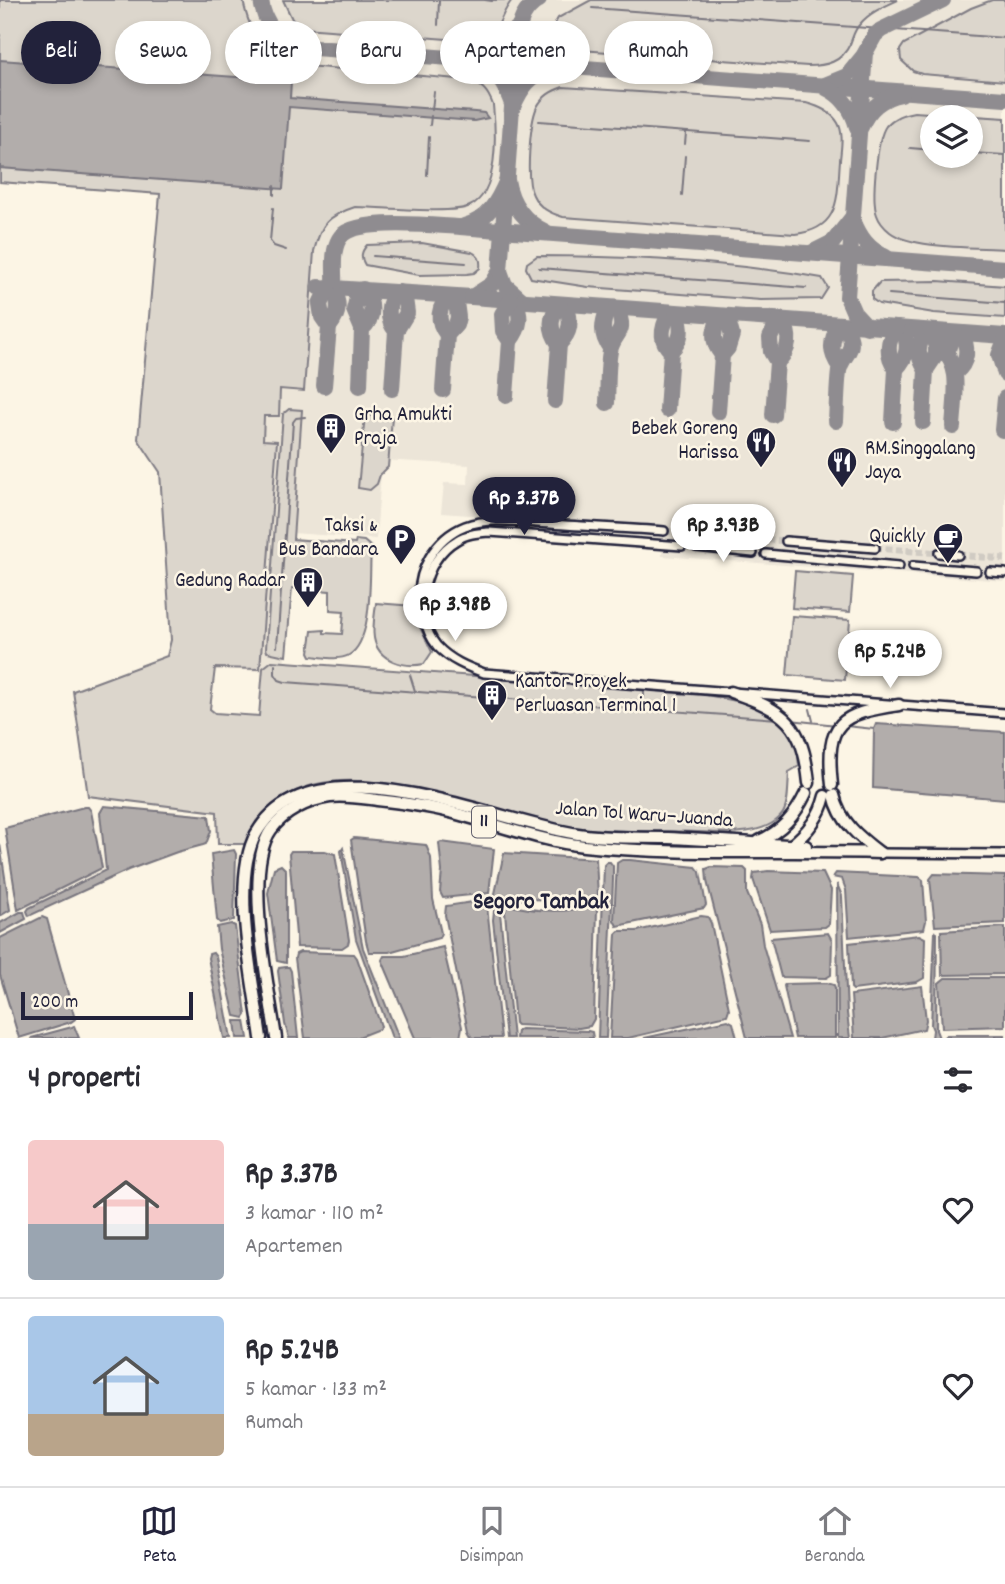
<!DOCTYPE html>
<html lang="id">
<meta charset="utf-8">
<style>
body{margin:0;font-family:Dekko,sans-serif;background:#f7f7f7;color:#2b2b33;height:100vh;display:flex;flex-direction:column;font-size:26px;white-space:nowrap}
*{box-sizing:border-box;margin:0}
p{font-size:23px;color:#7c7c81}
.icon{flex:none;width:38px;height:38px;fill:none;stroke:currentColor;stroke-width:2;stroke-linecap:round;stroke-linejoin:round}
.map{position:relative;height:1038px;overflow:hidden}
.drawer{display:flex;flex-direction:column;background:#fff;flex:1}
.drawer>*{flex:none}
.guide{position:absolute;left:21px;top:21px;width:964px;height:63px;display:flex;gap:14px}
.tools{position:absolute;left:920px;top:105px;display:grid;gap:14px}
.tools a{display:grid;place-items:center;width:63px;height:63px;border-radius:50%;background:#fff;box-shadow:0 4px 10px #0003;font-size:35px}
.scale{position:absolute;left:21px;bottom:18px;width:172px;box-sizing:border-box;padding-left:7px;border:4px solid #22223b;border-top:0;font-size:19px;line-height:24px;white-space:nowrap;color:#22223b;-webkit-text-stroke:5px #fcf5e5;paint-order:stroke}
.price{position:absolute;translate:-50% -60px;padding:0 16px;border-radius:24px;background:#fff;color:#222;font-size:23px;line-height:46px;filter:drop-shadow(0 2px 4px #0008)}
.price::after{content:'';position:absolute;left:50%;top:42px;width:21px;height:16px;margin-left:-10px;background:inherit;clip-path:polygon(0 0,100% 0,50% 100%)}
.price.active{background:#22223b;color:#fff}
ul{padding:0;list-style:none}
li{display:flex;align-items:center;gap:21px;height:175px;padding:0 28px}
li+li{border-top:2px solid #e1e1e2}
li span{display:grid;place-items:center;flex:none;width:196px;height:140px;border-radius:7px;color:#555}
li>.icon{margin-inline-start:auto}
span .icon{width:84px;height:84px;fill:#fffc;stroke-width:1}
li b{font-size:30px}
h2{display:flex;justify-content:space-between;align-items:center;height:84px;padding:0 28px;font-size:30px}
.tag{padding:0 24px;border-radius:32px;background:#fff;box-shadow:0 4px 10px #0003;font-size:24px;line-height:63px}
.tag.active{background:#22223b;color:#fff}
.dock{display:flex;justify-content:space-around;align-items:center;height:98px;border-top:2px solid #e1e1e2;background:#fff;font-size:19px;color:#7c7c81}
.dock a{display:grid;justify-items:center;gap:4px}
.dock .active{color:#22223b}
.map>svg:first-child{display:block}
</style>
<div class="map">
<svg width="1005" height="1038" viewBox="0 0 1005 1038">
<rect width="100%" height="100%" fill="#fcf5e5"/>
<filter id="ink" filterUnits="userSpaceOnUse"><feTurbulence type="fractalNoise" baseFrequency=".0143" numOctaves="2"/><feDisplacementMap in="SourceGraphic" scale="14" xChannelSelector="R" yChannelSelector="G"/><feConvolveMatrix kernelMatrix="1 2 1 2 8 2 1 2 1" color-interpolation-filters="sRGB"/></filter>
<g filter="url(#ink)">
<!-- built -->
<path fill="#ece5d8" fill-rule="evenodd" d="M0 0H1005V581L662 556 663 529 441 513 444 483 468 484 469 465 382 460 376 539 292 533 284 673 242 670 225 198 0 182ZM933 117H971V156H933Z"/>
<!-- green -->
<g fill="#dcd6cc" stroke="#7f7c84" stroke-width="2" fill-rule="evenodd">
<path d="M0 0H243C250 36 262 50 295 65L469 80C482 85 488 91 493 105 496 133 499 192 470 206 453 215 379 207 355 207 327 216 321 224 314 251L304 391 280 389 279 416H264L263 440 277 441 260 669 215 668 210 709 215 713 259 716 263 668 272 661 692 692 746 703 762 708 789 731 797 747 799 766 789 772C788 784 789 804 783 813 767 837 722 833 698 832 646 830 595 834 544 823 459 805 293 727 247 844H218L217 812 88 796 73 691 167 656 171 640 160 472 138 439 160 194 0 182Z"/>
<path d="M283 0H512C496 20 504 33 473 41L304 28 292 19Z"/>
<path d="M591 0H898C885 6 870 12 860 24 854 30 853 37 850 44 842 62 826 66 808 66L580 50C567 45 556 42 553 27L558 18Z"/>
<path d="M992 0H1005V81L922 74 913 71 901 60 900 50 904 44 971 8Z"/>
<path d="M563 87 806 103C818 106 831 111 838 123 844 134 841 148 840 160 837 197 841 229 795 234L563 217C550 213 539 208 533 195 525 180 530 122 537 107 543 96 551 91 563 87Z"/>
<path d="M914 112 1005 118V249C975 247 912 249 890 232 885 228 879 221 877 215 871 200 877 138 886 126 894 117 903 114 914 112ZM933 117H971V156H933Z"/>
<path d="M422 243 472 252C479 256 481 259 480 268L474 273 467 274 419 275 365 265C360 257 361 252 367 245Z"/>
<path d="M537 256C631 256 729 262 822 278L828 288 821 299 761 300 588 287 531 278 526 268 527 263Z"/>
<path d="M938 281 1005 286V318L934 313 879 304 872 299V291L880 282Z"/>
<path d="M289 409 302 410 293 539 355 544 356 540 364 541 371 547C369 573 374 641 349 655 338 661 323 657 311 656L309 652 312 631 324 630V633L342 634 344 611 330 610V591L292 588 286 656 267 652 266 648 283 414Z"/>
<path d="M365 415 392 417 388 467 380 475 377 484 370 490 358 488Z"/>
<path d="M795 571 853 576 850 612 792 608Z"/>
<path d="M376 603 414 606 417 621 432 652 424 664C404 668 378 661 374 638 372 627 375 614 376 603Z"/>
<path d="M792 616 850 620 845 680 787 675Z"/>
</g>
<!-- water -->
<g fill="#b2adab" stroke="#78757e" stroke-width="2">
<path d="M0 60 291 81 290 98 475 112 484 113 488 118 474 121 289 107 283 189 0 168Z"/>
<path d="M876 724 1005 732V799L873 788 874 729Z"/>
<path d="M104 806 209 816 211 831 206 844 203 845 177 852 128 870 29 916 27 911 29 908 106 870 100 813Z"/>
<path d="M84 807H88L91 811 102 868 18 910 5 828Z"/>
<path d="M354 838 426 845 431 858 433 899 441 933 439 938 389 952H369L366 941 351 840Z"/>
<path d="M441 842 494 849 489 893 443 898 440 892 442 871 439 843Z"/>
<path d="M0 844 10 910 0 916Z"/>
<path d="M343 848 363 948 399 1038H392L356 939 341 851Z"/>
<path d="M234 850 236 854 234 920 220 923 217 920 211 854Z"/>
<path d="M291 851H325L335 854 349 940 348 944 342 948 297 947 289 854Z"/>
<path d="M504 853 596 859 598 896 591 900 512 899 504 901 494 898Z"/>
<path d="M630 860 696 867 700 872 706 905 704 908 617 926 614 920 617 863 622 860Z"/>
<path d="M607 862H610L613 866V880L607 1020 606 1038H598L604 865Z"/>
<path d="M281 865 286 870V963L277 961 268 893 274 868Z"/>
<path d="M711 867 744 868 747 871V893L760 924 763 945 790 1038H747L707 881 706 869Z"/>
<path d="M768 871 823 873 831 890 829 924 825 927 770 930 753 879 754 873Z"/>
<path d="M836 873 919 877 923 880 926 921 924 929 849 937 846 890 842 879 833 877Z"/>
<path d="M934 874 1005 876V923L935 926 930 879Z"/>
<path d="M837 884 842 896 847 1013 850 1038H838Z"/>
<path d="M479 901 486 902 487 906 501 1038H472L468 1031 445 915 446 906Z"/>
<path d="M495 902 502 904 500 913 513 1038H506L493 920Z"/>
<path d="M507 905C531 910 553 913 577 909 583 908 588 905 594 905L597 908 594 1019 590 1026 579 1028 517 1025 515 1023 505 912Z"/>
<path d="M20 912H24L26 919 0 933V923Z"/>
<path d="M701 916 708 917 711 923 729 1009 727 1015 628 1038H610L616 934 619 931H637Z"/>
<path d="M42 917 47 919 75 1019 71 1022 19 1038 0 975V938Z"/>
<path d="M231 924 235 926 246 1015 244 1018 235 1016 219 949 217 927Z"/>
<path d="M1005 927V974L942 975 941 931Z"/>
<path d="M935 932 937 933 936 1030 939 1038H932L933 1030 931 1025Z"/>
<path d="M828 933 832 940 831 975 826 978 781 977 771 938Z"/>
<path d="M919 935 925 938 924 978 917 982 853 990 851 988 849 943Z"/>
<path d="M443 947 462 1027 460 1038H415L382 960 384 956H404Z"/>
<path d="M300 952 354 954 357 958 381 1026 379 1029 356 1038H305L295 958 296 954Z"/>
<path d="M213 953 216 957 231 1038H224L208 958 209 954Z"/>
<path d="M286 967H289L291 971 298 1038H289L285 1024 278 971 279 968Z"/>
<path d="M945 978H1005V1026L942 1028 939 983Z"/>
<path d="M827 983 834 985 835 988V1038H795L784 986 785 984Z"/>
<path d="M922 986 926 1020 924 1029 882 1038H854L851 995Z"/>
<path d="M728 1020 733 1023 737 1038H644Z"/>
<path d="M235 1021H245L248 1038H237Z"/>
<path d="M74 1026 79 1038H31L72 1027Z"/>
<path d="M521 1029 588 1031 592 1032 593 1038H516L517 1031Z"/>
<path d="M946 1035H1005V1038H943Z"/>
</g>
<g fill="none" stroke-linecap="round" stroke-linejoin="round">
<!-- stream -->
<g stroke="#78757e" stroke-width="2">
<path d="M485 0 492 1"/>
<path d="M592 8 1005 38"/>
<path d="M438 25 439 0"/>
<path d="M432 110 434 92"/>
<path d="M539 121 810 141"/>
<path d="M430 125 431 116"/>
<path d="M685 144 686 133"/>
<path d="M910 148 933 150"/>
<path d="M971 153 1005 155"/>
<path d="M427 175 429 137"/>
<path d="M274 195V186"/>
<path d="M682 195 685 156"/>
<path d="M273 208 270 241 274 246 286 250"/>
<path d="M373 256 466 263"/>
<path d="M539 268 806 288"/>
<path d="M889 294 1005 303"/>
<path d="M277 647 293 422 296 418 305 417"/>
<path d="M275 665V674L279 680 285 682 778 719"/>
<path d="M410 675 415 691"/>
<path d="M644 692V702L648 708"/>
<path d="M810 709 813 721"/>
<path d="M790 720 837 725"/>
<path d="M846 726 874 729"/>
</g>
<!-- taxiway -->
<g stroke="#8f8c90" stroke-width="16">
<path d="M261 0C264 25 278 39 301 47L1005 99"/>
<path d="M516 29C506 48 494 55 474 60 498 74 504 81 513 107 521 88 530 74 552 69"/>
<path d="M825 85 847 76 864 55"/>
<path d="M826 88C843 96 852 109 857 127"/>
<path d="M861 127C868 110 882 97 901 94"/>
<path d="M853 220C860 237 868 249 886 257"/>
<path d="M464 226C488 220 498 201 507 180 511 204 523 221 546 232"/>
<path d="M811 253 833 242 851 219"/>
<path d="M318 287 472 297 492 284 500 271"/>
<path d="M334 287C335 272 331 253 339 239 351 216 436 226 460 227L1005 268"/>
<path d="M472 297 1005 336"/>
<path d="M522 300 505 285 500 271 517 39C520 21 523 10 539 0"/>
<path d="M608 308C602 323 600 334 610 348"/>
<path d="M670 312C662 326 658 340 671 351"/>
<path d="M722 317C711 329 712 343 722 355"/>
<path d="M329 327C340 314 341 302 331 287"/>
<path d="M867 327 854 313 847 297 865 53 875 35 881 30 943 0"/>
<path d="M926 331C917 346 916 355 926 370"/>
<path d="M1005 340 999 355 1005 374"/>
<path d="M510 341C521 327 522 316 515 300"/>
<path d="M559 344C572 332 572 319 565 304"/>
<path d="M777 362C790 351 792 335 782 321"/>
<path d="M840 367C829 353 830 339 840 325"/>
<path d="M896 369C908 357 910 344 902 329"/>
<path d="M955 373C968 363 970 347 960 333"/>
<path d="M324 386 329 327 322 317 320 304 328 287"/>
<path d="M360 386 362 329 354 310 358 294 363 289C374 302 375 318 362 329"/>
<path d="M392 389 396 331C386 320 386 301 398 292L405 298 407 313 396 331"/>
<path d="M443 390 447 335 456 325 458 317 456 302 451 296C437 306 436 321 447 335"/>
<path d="M506 396 510 341 503 331 502 314 511 300"/>
<path d="M555 401 559 344C549 330 549 317 560 304"/>
<path d="M607 403C608 386 607 367 610 351 614 331 629 334 616 308"/>
<path d="M667 410 671 351C682 340 684 327 676 313"/>
<path d="M718 412 722 355 728 348 732 335 727 317"/>
<path d="M773 415 777 362 771 352 770 338 778 321"/>
<path d="M836 421C837 404 837 387 839 371 842 353 861 351 844 325"/>
<path d="M893 422 896 369C886 355 886 341 897 328"/>
<path d="M923 422 926 370 936 355V342L931 331"/>
<path d="M953 427C954 410 957 391 955 375 952 354 941 359 955 333"/>
<path d="M1002 430 1005 398"/>
</g>
<!-- secondary-tunnel -->
<g stroke="#d0cbc3" stroke-width="7" stroke-dasharray="7 3.5" stroke-linecap="butt">
<path d="M664 531 716 535"/>
<path d="M735 537 786 541"/>
<path d="M875 548 939 553"/>
<path d="M958 555 1005 559"/>
</g>
<!-- secondary casing -->
<g stroke="#22223b" stroke-width="12">
<g id="secondary">
<path d="M716 535 735 537"/>
<path d="M786 541 875 548"/>
<path d="M682 546 489 532C478 533 466 534 457 540 422 560 412 616 437 646 450 660 467 667 484 673L1005 713"/>
<path d="M696 547 753 553"/>
<path d="M939 553 958 555"/>
<path d="M766 554 899 566"/>
<path d="M913 566 976 571"/>
<path d="M990 572 1005 573"/>
<path d="M420 604C415 572 435 538 465 526 491 516 524 523 551 524 589 527 626 528 664 531"/>
<path d="M880 853 1005 854"/>
</g>
</g>
<!-- highway casing -->
<g stroke="#22223b" stroke-width="15">
<g id="highway">
<path d="M731 692C785 710 803 724 809 783"/>
<path d="M832 785C825 721 840 714 899 705"/>
<path d="M834 795C840 822 859 837 880 853"/>
<path d="M759 841C782 831 795 816 806 793"/>
<path d="M789 847C806 834 820 817 825 796"/>
<path d="M261 1038C254 985 230 881 256 834 311 736 495 822 578 834 608 839 638 837 668 838 714 840 760 844 806 846"/>
<path d="M276 1038C269 990 243 869 271 830 284 812 308 800 330 797 345 795 362 798 377 800 405 803 434 807 461 815 501 826 542 841 584 846 682 856 782 850 880 853"/>
</g>
</g>
<!-- secondary -->
<use href="#secondary" stroke="#fcf5e5" stroke-width="7"/>
<!-- highway -->
<use href="#highway" stroke="#fcf5e5" stroke-width="10"/>
</g>
</g>
<!-- icons -->
<defs>
<g id="building-pin" transform="scale(1.575)"><path d="M0 17L-7.5 6A9.5 9.5 0 1 1 7.5 6Z" fill="#22223b" stroke="#fcf5e5"/><path d="M-4-6H4V6H1V3H-1V6H-4ZM-2.5-4.3h1.7v1.8h-1.7ZM.8-4.3h1.7v1.8H.8ZM-2.5-1h1.7V.8h-1.7ZM.8-1h1.7V.8H.8Z" fill="#fff"/></g>
<g id="restaurant-pin" transform="scale(1.575)"><path d="M0 17L-7.5 6A9.5 9.5 0 1 1 7.5 6Z" fill="#22223b" stroke="#fcf5e5"/><path d="M-5-6h1v4h1v-4h1v4h1v-4h1v5L-1.5 .5V6h-2V.5L-5-1ZM5-6V6H3V1.5H1.5Q1.5-4 5-6Z" fill="#fff"/></g>
<g id="cafe-pin" transform="scale(1.575)"><path d="M0 17L-7.5 6A9.5 9.5 0 1 1 7.5 6Z" fill="#22223b" stroke="#fcf5e5"/><path d="M-5.5-4.5H6V0H3Q3 3.5 0 3.5H-2.5Q-5.5 3.5-5.5 0ZM3-3.2v2h1.7v-2ZM-6 4.5H4V6H-6Z" fill="#fff"/></g>
<g id="parking-pin" transform="scale(1.575)"><path d="M0 17L-7.5 6A9.5 9.5 0 1 1 7.5 6Z" fill="#22223b" stroke="#fcf5e5"/><path d="M-3.5-5.5H1a3.5 3.5 0 0 1 0 7H-1V5.5H-3.5ZM-1-3.4V-.6H.8a1.4 1.4 0 0 0 0-2.8Z" fill="#fff"/></g>
</defs>
<g fill-rule="evenodd">
<use href="#building-pin" x="331" y="428"/>
<use href="#restaurant-pin" x="761" y="442"/>
<use href="#restaurant-pin" x="842" y="462"/>
<use href="#cafe-pin" x="948" y="538"/>
<use href="#parking-pin" x="401" y="539"/>
<use href="#building-pin" x="308" y="582"/>
<use href="#building-pin" x="492" y="695"/>
</g>
<g text-anchor="middle" dominant-baseline="central" stroke-width="5" stroke-linejoin="round" paint-order="stroke">
<!-- shield labels -->
<rect fill="#fcf5e5" stroke="#63616e" stroke-width="2" x="472" y="806.5" width="24" height="31" rx="5"/>
<g font-size="19" font-weight="bold" fill="#22223b">
<text x="484" y="822">11</text>
</g>
<!-- poi labels -->
<g font-size="21" fill="#22223b" stroke="#fcf5e5" text-anchor="end">
<text x="354" y="416" text-anchor="start">Grha Amukti<tspan x="354" dy="24">Praja</tspan></text>
<text x="738" y="430">Bebek Goreng<tspan x="738" dy="24">Harissa</tspan></text>
<text x="865" y="450" text-anchor="start">RM.Singgalang<tspan x="865" dy="24">Jaya</tspan></text>
<text x="378" y="527">Taksi &amp;<tspan x="378" dy="24">Bus Bandara</tspan></text>
<text x="925" y="538">Quickly</text>
<text x="285" y="582">Gedung Radar</text>
<text x="515" y="683" text-anchor="start">Kantor Proyek<tspan x="515" dy="24">Perluasan Terminal 1</tspan></text>
</g>
<!-- street labels -->
<g font-size="21" fill="#22223b" stroke="#fcf5e5">
<text transform="translate(644 816) rotate(4)">Jalan Tol Waru–Juanda</text>
</g>
<!-- quarter labels -->
<g font-size="24" font-weight="bold" fill="#22223b" stroke="#fcf5e5">
<text x="541" y="903">Segoro Tambak</text>
</g>
</g>
</svg>
<div class="tools">
<a><svg class="icon" aria-label="layers" viewBox="0 0 24 24"><path d="M12 4l9 5-9 5-9-5zM3 14l9 5 9-5"/></svg></a>
</div>
<div class="scale">200 m</div>
<b class="price active" style="left:524px;top:537px">Rp 3.37B</b>
<b class="price" style="left:723px;top:564px">Rp 3.93B</b>
<b class="price" style="left:455px;top:643px">Rp 3.98B</b>
<b class="price" style="left:890px;top:690px">Rp 5.24B</b>
<div class="guide">
<a class="tag active">Beli</a>
<a class="tag">Sewa</a>
<a class="tag">Filter</a>
<a class="tag">Baru</a>
<a class="tag">Apartemen</a>
<a class="tag">Rumah</a>
</div>
</div>
<section class="drawer">
<h2>4 properti<svg class="icon" aria-label="filters" viewBox="0 0 24 24"><path d="M4 7h16M4 17h16"/><circle cx="9" cy="7" r="2"/><circle cx="15" cy="17" r="2"/></svg></h2>
<ul>
<li><span style="background:linear-gradient(#f6c9c9 60%,#9aa5b1 0)"><svg class="icon" aria-label="home" viewBox="0 0 24 24"><path d="M3 11l9-7 9 7M6 9v11h12V9"/></svg></span><div><b>Rp 3.37B</b><p>3 kamar · 110 m²</p><p>Apartemen</p></div><svg class="icon" aria-label="heart" viewBox="0 0 24 24"><path d="M12 20l-8-8c-3-5 5-10 8-4 3-6 11-1 8 4z"/></svg></li>
<li><span style="background:linear-gradient(#a9c7e8 70%,#b9a48a 0)"><svg class="icon" aria-label="home" viewBox="0 0 24 24"><path d="M3 11l9-7 9 7M6 9v11h12V9"/></svg></span><div><b>Rp 5.24B</b><p>5 kamar · 133 m²</p><p>Rumah</p></div><svg class="icon" aria-label="heart" viewBox="0 0 24 24"><path d="M12 20l-8-8c-3-5 5-10 8-4 3-6 11-1 8 4z"/></svg></li>
</ul>
</section>
<nav class="dock">
<a class="active"><svg class="icon" aria-label="map" viewBox="0 0 24 24"><path d="M3 6l6-2 6 2 6-2v14l-6 2-6-2-6 2zM9 4v14M15 6v14"/></svg>Peta</a>
<a><svg class="icon" aria-label="saved" viewBox="0 0 24 24"><path d="M7 4h10v16l-5-4-5 4z"/></svg>Disimpan</a>
<a><svg class="icon" aria-label="home" viewBox="0 0 24 24"><path d="M3 11l9-7 9 7M6 9v11h12V9"/></svg>Beranda</a>
</nav>
